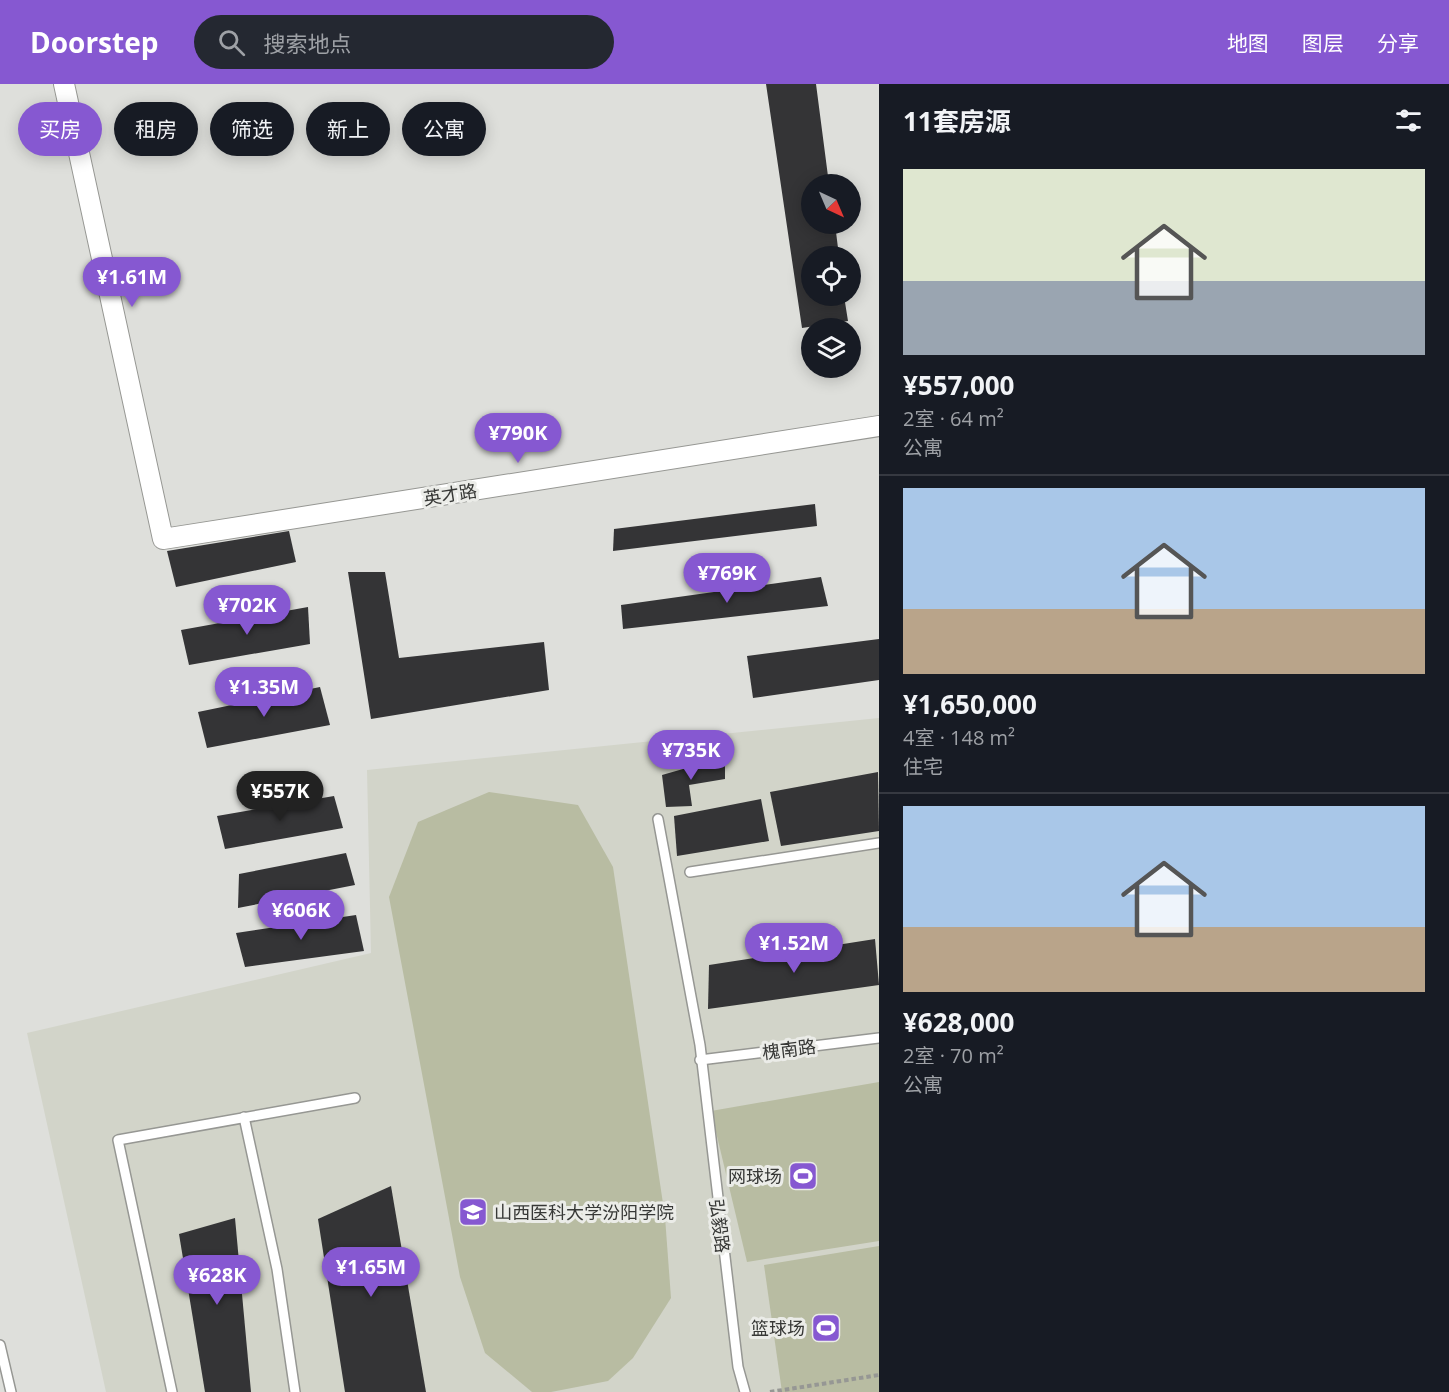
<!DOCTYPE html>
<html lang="zh">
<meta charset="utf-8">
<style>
body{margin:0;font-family:"Open Sans","Noto Sans SC",sans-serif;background:#242831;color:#f1f3f6;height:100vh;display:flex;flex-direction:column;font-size:22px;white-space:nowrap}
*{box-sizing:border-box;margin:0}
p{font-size:20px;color:#9ea1a6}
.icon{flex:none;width:33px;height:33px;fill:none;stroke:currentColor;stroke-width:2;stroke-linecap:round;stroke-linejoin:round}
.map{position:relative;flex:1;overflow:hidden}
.details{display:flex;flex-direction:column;background:#171b24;width:570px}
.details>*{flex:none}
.hud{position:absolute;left:18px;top:18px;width:570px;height:54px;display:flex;gap:12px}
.needle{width:39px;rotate:136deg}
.fabs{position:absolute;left:801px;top:90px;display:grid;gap:12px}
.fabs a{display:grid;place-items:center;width:60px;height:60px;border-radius:50%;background:#171b24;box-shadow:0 3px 15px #0003;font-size:30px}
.price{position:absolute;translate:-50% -51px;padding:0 14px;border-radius:21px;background:#8658d1;color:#fff;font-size:20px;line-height:39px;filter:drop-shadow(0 2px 3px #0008)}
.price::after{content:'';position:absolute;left:50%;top:36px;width:18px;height:14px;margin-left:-9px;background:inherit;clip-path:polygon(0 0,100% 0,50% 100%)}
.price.selected{background:#222;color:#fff}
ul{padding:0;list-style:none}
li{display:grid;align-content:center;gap:12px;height:318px;padding:0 24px}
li+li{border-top:2px solid #363941}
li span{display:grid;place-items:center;height:186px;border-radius:0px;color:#555}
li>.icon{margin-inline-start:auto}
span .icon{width:108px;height:108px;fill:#fffc;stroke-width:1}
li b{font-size:26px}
h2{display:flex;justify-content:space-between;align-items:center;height:72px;padding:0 24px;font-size:26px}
.chip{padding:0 21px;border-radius:27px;background:#171b24;box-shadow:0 3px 15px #0003;font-size:21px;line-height:54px}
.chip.selected{background:#8658d1;color:#fff}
header{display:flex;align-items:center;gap:36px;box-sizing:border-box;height:84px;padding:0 30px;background:#8658d1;color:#fff}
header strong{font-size:28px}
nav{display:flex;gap:33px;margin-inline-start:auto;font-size:21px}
.search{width:420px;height:54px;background:#242831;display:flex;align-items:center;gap:15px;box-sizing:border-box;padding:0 21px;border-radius:33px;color:#9ea1a6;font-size:22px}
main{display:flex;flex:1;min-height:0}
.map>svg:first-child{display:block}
</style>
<header>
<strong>Doorstep</strong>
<div class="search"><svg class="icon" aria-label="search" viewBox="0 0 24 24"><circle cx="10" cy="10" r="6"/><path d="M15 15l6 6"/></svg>搜索地点</div>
<nav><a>地图</a><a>图层</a><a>分享</a></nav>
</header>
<main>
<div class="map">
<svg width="879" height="1308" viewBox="0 0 879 1308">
<rect width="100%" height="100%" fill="#dedfdb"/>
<!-- built -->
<path fill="#d2d4c9" d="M879 634V1308H106L27 949 371 869 367 686Z"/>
<!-- green -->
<g fill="#b8bca2">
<path d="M489 708 578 721 613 783 665 1133 671 1214 633 1274 608 1297 551 1308H532L485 1269 460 1193 389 813 418 738Z"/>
<path d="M879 998V1157L747 1178 711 1027Z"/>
<path d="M879 1162V1308H782L764 1181Z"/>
</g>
<!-- building -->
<g fill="#343436">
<path d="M766 0H816L829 100H812V140H835L839 172H812V212H844L848 237 802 244Z"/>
<path d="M815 420 817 442 613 467 614 445Z"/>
<path d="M289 447 296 478 176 503 167 467Z"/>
<path d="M348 488H385L399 574 544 558 549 606 371 635Z"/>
<path d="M821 493 828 522 623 545 621 521Z"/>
<path d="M308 523 310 560 189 581 181 546Z"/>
<path d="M879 555V596L753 614 747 572Z"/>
<path d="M320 603 330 641 207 664 198 628Z"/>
<path d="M725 673V695L689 701 692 722 666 723 662 691Z"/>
<path d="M878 688 879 747 781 762 770 708Z"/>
<path d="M334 712 343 744 225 765 217 732Z"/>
<path d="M761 715 769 757 677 772 674 732Z"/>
<path d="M346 769 355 801 238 824 239 790Z"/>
<path d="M356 831 364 867 245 883 236 849Z"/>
<path d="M875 855 879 901 708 925 709 881Z"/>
<path d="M391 1102 426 1308H345L318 1135Z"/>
<path d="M235 1134 251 1308H205L179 1150Z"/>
</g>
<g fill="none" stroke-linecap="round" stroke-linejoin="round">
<!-- lane casing -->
<g stroke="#969793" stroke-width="12">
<g id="lane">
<path d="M658 735 700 961 738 1283 745 1308"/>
<path d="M690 788 879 759"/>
<path d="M700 976 879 954"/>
<path d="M244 1033 277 1185 295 1308"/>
<path d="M0 1261 11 1308"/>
<path d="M172 1308 118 1056 355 1014"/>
</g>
</g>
<!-- street casing -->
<g stroke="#969793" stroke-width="22">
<path id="street" d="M64 0 163 455 879 342"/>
</g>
<!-- path -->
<path stroke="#969794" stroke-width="4" stroke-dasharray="4.5 3" stroke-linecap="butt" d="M770 1308 879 1291"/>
<!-- lane -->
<use href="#lane" stroke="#fff" stroke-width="9"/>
<!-- street -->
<use href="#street" stroke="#fff" stroke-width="20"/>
</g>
<!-- icons -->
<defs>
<g id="stadium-square" transform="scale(1.5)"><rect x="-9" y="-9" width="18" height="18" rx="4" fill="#8658d1" stroke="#ebece8"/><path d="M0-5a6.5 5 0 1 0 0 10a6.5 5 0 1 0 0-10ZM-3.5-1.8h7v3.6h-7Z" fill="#fff"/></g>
<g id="university-square" transform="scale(1.5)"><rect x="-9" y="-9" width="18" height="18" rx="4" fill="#8658d1" stroke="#ebece8"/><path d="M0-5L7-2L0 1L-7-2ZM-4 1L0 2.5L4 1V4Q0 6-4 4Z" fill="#fff"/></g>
</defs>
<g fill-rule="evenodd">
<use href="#stadium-square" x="803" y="1092"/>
<use href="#university-square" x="473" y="1128"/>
<use href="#stadium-square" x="826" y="1244"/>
</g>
<g text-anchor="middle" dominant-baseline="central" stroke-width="6" stroke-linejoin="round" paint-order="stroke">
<!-- street labels -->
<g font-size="18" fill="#373836" stroke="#ebece8">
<text transform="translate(450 410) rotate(-9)">英才路</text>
<text transform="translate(789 965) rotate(-7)">槐南路</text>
<text transform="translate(720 1142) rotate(83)">弘毅路</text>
</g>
<!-- poi labels -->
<g font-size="18" fill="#373836" stroke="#ebece8" text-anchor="end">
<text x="782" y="1092">网球场</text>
<text x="494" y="1128" text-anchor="start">山西医科大学汾阳学院</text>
<text x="805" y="1244">篮球场</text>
</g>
</g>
</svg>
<div class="fabs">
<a><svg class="needle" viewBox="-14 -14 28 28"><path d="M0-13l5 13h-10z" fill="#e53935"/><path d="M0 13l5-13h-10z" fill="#9ea1a6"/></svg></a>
<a><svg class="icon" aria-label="locate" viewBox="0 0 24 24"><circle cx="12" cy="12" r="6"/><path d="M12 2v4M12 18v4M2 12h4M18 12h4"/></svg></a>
<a><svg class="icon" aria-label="layers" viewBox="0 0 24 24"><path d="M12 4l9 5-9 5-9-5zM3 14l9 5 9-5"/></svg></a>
</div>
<b class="price" style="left:132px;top:224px">¥1.61M</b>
<b class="price" style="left:518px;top:380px">¥790K</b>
<b class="price" style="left:727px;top:520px">¥769K</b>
<b class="price" style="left:247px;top:552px">¥702K</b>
<b class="price" style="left:264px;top:634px">¥1.35M</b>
<b class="price" style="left:691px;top:697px">¥735K</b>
<b class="price selected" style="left:280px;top:738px">¥557K</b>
<b class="price" style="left:301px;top:857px">¥606K</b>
<b class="price" style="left:794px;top:890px">¥1.52M</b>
<b class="price" style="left:371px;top:1214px">¥1.65M</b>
<b class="price" style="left:217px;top:1222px">¥628K</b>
<div class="hud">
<a class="chip selected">买房</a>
<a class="chip">租房</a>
<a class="chip">筛选</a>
<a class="chip">新上</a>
<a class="chip">公寓</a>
</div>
</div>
<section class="details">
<h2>11套房源<svg class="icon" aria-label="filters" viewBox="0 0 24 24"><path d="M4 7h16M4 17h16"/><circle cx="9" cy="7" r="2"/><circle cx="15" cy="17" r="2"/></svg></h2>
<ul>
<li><span style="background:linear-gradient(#dfe7d0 60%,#9aa5b1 0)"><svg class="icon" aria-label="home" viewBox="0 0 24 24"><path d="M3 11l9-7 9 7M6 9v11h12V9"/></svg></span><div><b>¥557,000</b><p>2室 · 64 m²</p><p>公寓</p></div></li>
<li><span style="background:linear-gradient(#a9c7e8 65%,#b9a48a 0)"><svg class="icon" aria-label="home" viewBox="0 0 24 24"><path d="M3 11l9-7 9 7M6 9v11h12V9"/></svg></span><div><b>¥1,650,000</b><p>4室 · 148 m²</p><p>住宅</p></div></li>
<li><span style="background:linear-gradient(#a9c7e8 65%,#b9a48a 0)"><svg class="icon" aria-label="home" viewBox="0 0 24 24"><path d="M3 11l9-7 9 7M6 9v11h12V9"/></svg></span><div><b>¥628,000</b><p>2室 · 70 m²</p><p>公寓</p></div></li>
</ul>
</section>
</main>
